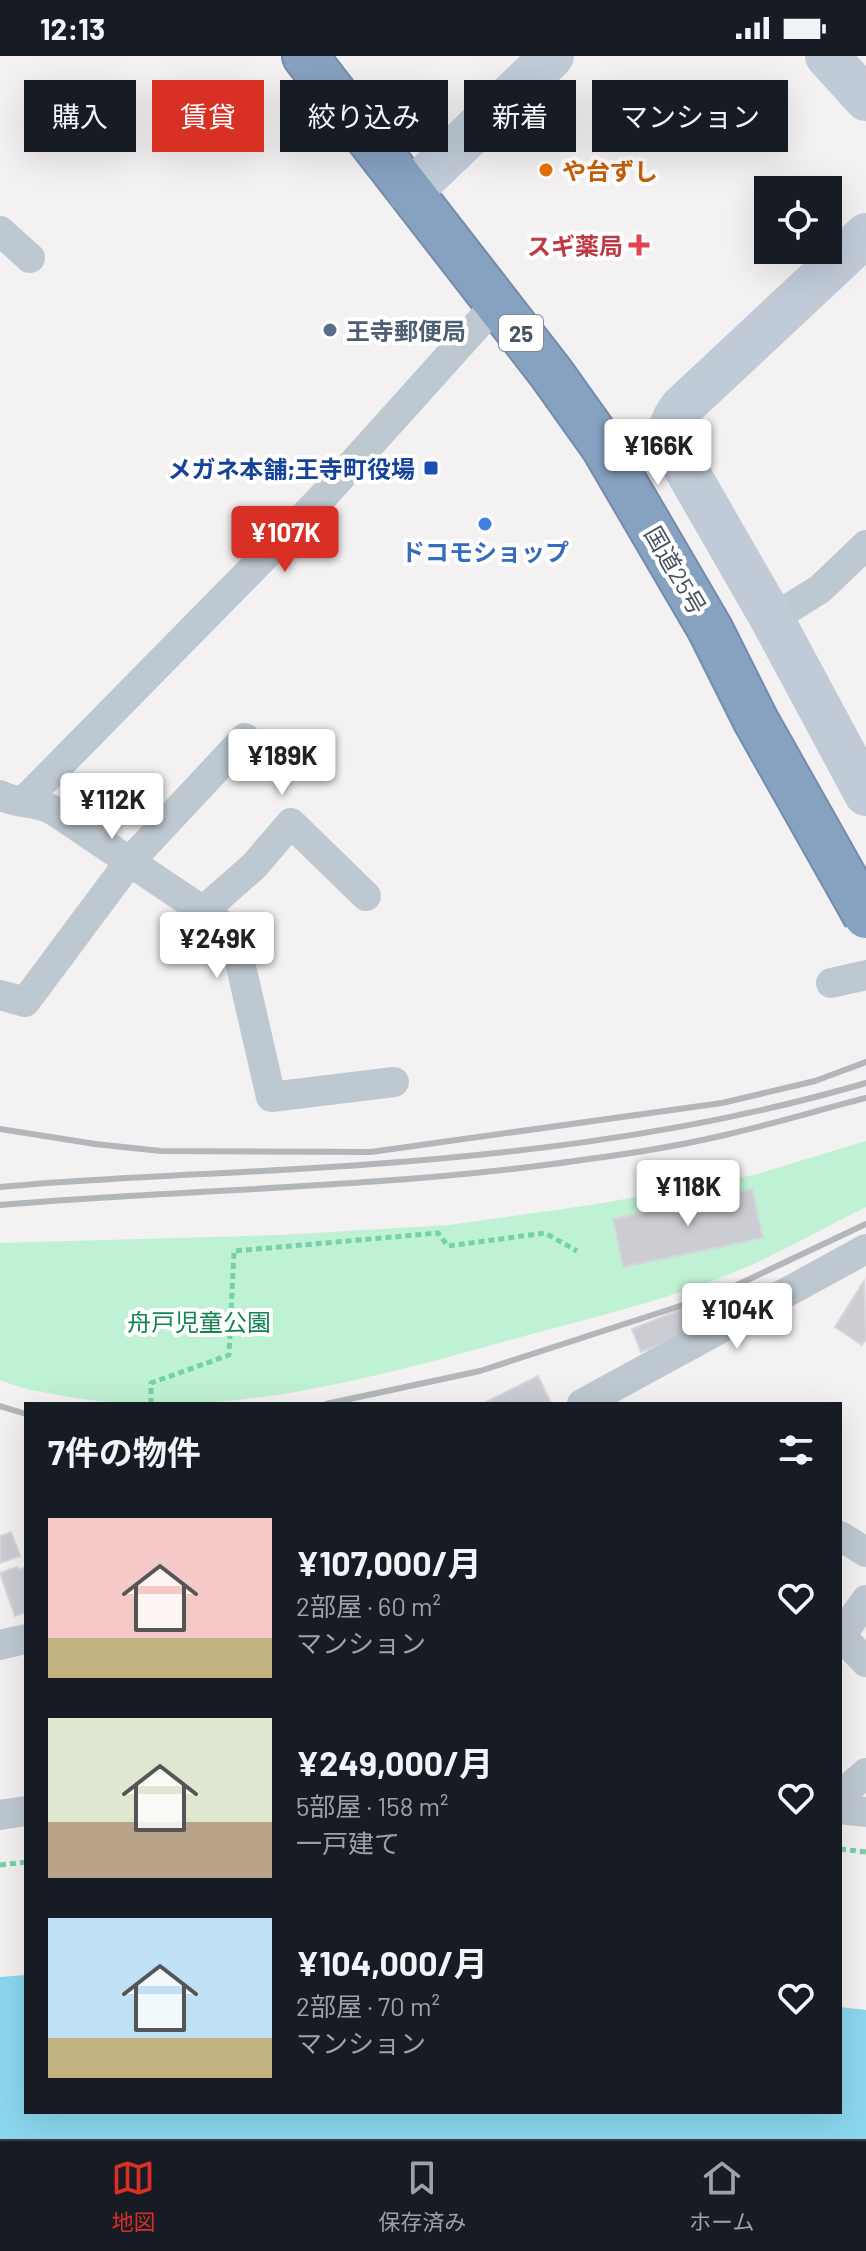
<!DOCTYPE html>
<html lang="ja">
<meta charset="utf-8">
<style>
body{margin:0;font-family:Barlow,"Noto Sans JP",sans-serif;background:#20242c;color:#f1f3f6;height:100vh;display:flex;flex-direction:column;font-size:30px;white-space:nowrap}
*{box-sizing:border-box;margin:0}
p{font-size:26px;color:#9ea1a6}
.icon{flex:none;width:44px;height:44px;fill:none;stroke:currentColor;stroke-width:2;stroke-linecap:round;stroke-linejoin:round}
.map{position:relative;flex:1;overflow:hidden}
.sheet{position:absolute;left:24px;top:1346px;width:818px;height:712px;display:flex;flex-direction:column;background:#171b24;border-radius:0px;box-shadow:0 8px 32px #0002}
.sheet>*{flex:none}
.hud{position:absolute;left:24px;top:24px;width:818px;height:72px;display:flex;gap:16px}
.fabs{position:absolute;left:754px;top:120px;display:grid;gap:16px}
.fabs a{display:grid;place-items:center;width:88px;height:88px;border-radius:0px;background:#171b24;box-shadow:0 8px 32px #0002;font-size:40px}
.price{position:absolute;translate:-50% -68px;padding:0 18px;border-radius:8px;background:#fff;color:#222;font-size:26px;line-height:52px;filter:drop-shadow(0 2px 4px #0008)}
.price::after{content:'';position:absolute;left:50%;top:48px;width:24px;height:18px;margin-left:-12px;background:inherit;clip-path:polygon(0 0,100% 0,50% 100%)}
.price.active{background:#d93025;color:#fff}
ul{padding:0;list-style:none}
li{display:flex;align-items:center;gap:24px;height:200px;padding:0 24px}
li span{display:grid;place-items:center;flex:none;width:224px;height:160px;border-radius:0px;color:#555}
li>.icon{margin-inline-start:auto}
span .icon{width:96px;height:96px;fill:#fffc;stroke-width:1}
li b{font-size:34px}
h2{display:flex;justify-content:space-between;align-items:center;height:96px;padding:0 24px;font-size:34px}
.tag{padding:0 28px;border-radius:0px;background:#171b24;box-shadow:0 8px 32px #0002;font-size:28px;line-height:72px}
.tag.active{background:#d93025;color:#fff}
.status{display:flex;justify-content:space-between;align-items:center;height:56px;padding:0 40px;background:#171b24;direction:ltr}
.status svg{height:22px;fill:currentColor}
.menu{display:flex;justify-content:space-around;align-items:center;height:112px;border-top:2px solid #363941;background:#171b24;font-size:22px;color:#9ea1a6}
.menu a{display:grid;justify-items:center;gap:4px}
.menu .active{color:#d93025}
.map>svg:first-child{display:block}
</style>
<div class="status"><b>12:13</b><svg viewBox="0 0 49 12"><path d="M0 12V9h3v3zM5 12V6h3v6zM10 12V3h3v9zM15 12V0h3v12zM26 1h20v11H26zM47 4h2v5h-2z"/></svg></div>
<div class="map">
<svg width="866" height="2083" viewBox="0 0 866 2083">
<rect width="100%" height="100%" fill="#f3f1f1"/>
<!-- green -->
<path fill="#bff1d4" d="M866 1085V1151C821 1173 777 1199 730 1218 666 1244 595 1261 528 1279 379 1320 219 1368 64 1340 42 1336 21 1333 0 1324V1187L280 1179 449 1169 598 1148 754 1119Z"/>
<!-- water -->
<path fill="#8bd7ef" d="M26 1919V2056H840V1951L866 1954V2083H0V1921Z"/>
<!-- building -->
<g fill="#cbcdd3" stroke="#d5d7dc" stroke-width="2">
<path d="M752 1133 763 1182 623 1211 613 1163Z"/>
<path d="M864 1225 866 1283 862 1289 835 1271Z"/>
<path d="M682 1253 691 1276 641 1296 632 1273Z"/>
<path d="M538 1320 551 1347 549 1348H482Z"/>
<path d="M11 1476 20 1500 0 1507V1480Z"/>
<path d="M17 1511 18 1514 26 1511V1556L15 1560 0 1517Z"/>
</g>
<g fill="none" stroke-linecap="round" stroke-linejoin="round">
<!-- highway casing -->
<g stroke="#738cad" stroke-width="48">
<path id="highway" d="M305 0 551 317 603 390 710 573"/>
</g>
<!-- path -->
<g stroke="#75d1a7" stroke-width="5" stroke-dasharray="6 4" stroke-linecap="butt">
<path d="M151 1348V1327L229 1299 234 1195 438 1177 448 1190 545 1177 577 1195"/>
<path d="M840 1793 866 1796"/>
<path d="M0 1809 26 1806"/>
</g>
<!-- street -->
<g stroke="#bec8d0" stroke-width="30">
<path d="M0 175 30 202"/>
<path d="M772 563 820 533 866 489"/>
<path d="M0 739C16 748 35 745 53 754L215 863 229 876 237 893 271 1041 394 1026"/>
<path d="M24 745 319 445 498 246"/>
<path d="M203 855 254 810 291 767 366 840"/>
<path d="M831 927 866 919"/>
<path d="M0 939 25 946 130 805 245 682"/>
<path d="M582 1348 866 1193"/>
<path d="M840 1480 866 1496"/>
<path d="M866 1544 841 1580 866 1606"/>
<path d="M0 1589 26 1583"/>
<path d="M840 1740 866 1717"/>
<path d="M840 1753 866 1756"/>
<path d="M0 1759 26 1755"/>
</g>
<!-- secondary -->
<g stroke="#c1cbd8" stroke-width="44">
<path d="M827 0 866 43"/>
<path d="M410 136 552 0"/>
<path d="M866 179 682 351C672 364 668 372 672 389L772 563 866 738"/>
</g>
<!-- highway -->
<use href="#highway" stroke="#87a1c1" stroke-width="44"/>
<!-- rail -->
<g stroke="#b3b6bb" stroke-width="6">
<path d="M0 1073 95 1088 161 1095 371 1096 722 1047 815 1025 866 1006"/>
<path d="M0 1131C99 1122 198 1119 297 1113 489 1102 682 1081 866 1027"/>
<path d="M0 1149C182 1134 364 1132 545 1109 605 1101 666 1093 725 1079 772 1068 819 1054 866 1042"/>
<path d="M326 1348 480 1315 720 1237 866 1168"/>
<path d="M0 1350 26 1358"/>
</g>
<!-- highway-bridge casing -->
<g stroke="#738cad" stroke-width="48" stroke-linecap="butt">
<path id="highway-bridge" d="M710 573 756 665 866 860"/>
</g>
<!-- highway-bridge -->
<use href="#highway-bridge" stroke="#87a1c1" stroke-width="44"/>
</g>
<!-- markers -->
<circle fill="#e8710a" stroke="#fff" stroke-width="3" cx="546" cy="114" r="8"/>
<path fill="#e0444e" stroke="#fff" stroke-width="3" d="M635 177h8v8h8v8h-8v8h-8v-8h-8v-8h8z"/>
<circle fill="#5c6f8a" stroke="#fff" stroke-width="3" cx="330" cy="274" r="8"/>
<rect fill="#1a4fb4" stroke="#fff" stroke-width="3" x="423" y="404" width="16" height="16" rx="4"/>
<circle fill="#3f7fe0" stroke="#fff" stroke-width="3" cx="485" cy="468" r="8"/>
<g text-anchor="middle" dominant-baseline="central" stroke-width="8" stroke-linejoin="round" paint-order="stroke">
<!-- shield labels -->
<rect fill="#fff" stroke="#7f878f" stroke-width="2" x="499" y="259" width="44" height="36" rx="6"/>
<g font-size="22" font-weight="bold" fill="#48535f">
<text x="521" y="277">25</text>
</g>
<!-- food labels -->
<g font-size="24" font-weight="bold" fill="#c56008" stroke="#fff" text-anchor="start">
<text x="562" y="114">や台ずし</text>
</g>
<!-- health labels -->
<g font-size="24" font-weight="bold" fill="#be3a42" stroke="#fff" text-anchor="end">
<text x="623" y="189">スギ薬局</text>
</g>
<!-- service labels -->
<g font-size="24" font-weight="bold" fill="#4e5e75" stroke="#fff" text-anchor="start">
<text x="346" y="274">王寺郵便局</text>
</g>
<!-- transit labels -->
<g font-size="24" font-weight="bold" fill="#164399" stroke="#fff" text-anchor="end">
<text x="415" y="412">メガネ本舗;王寺町役場</text>
</g>
<!-- shop labels -->
<g font-size="24" font-weight="bold" fill="#366cbe" stroke="#fff">
<text x="485" y="495">ドコモショップ</text>
</g>
<!-- street labels -->
<g font-size="24" fill="#48535f" stroke="#fff">
<text transform="translate(676 514) rotate(60)">国道25号</text>
</g>
<!-- park labels -->
<g font-size="24" fill="#148551" stroke="#fff">
<text x="199" y="1265">舟戸児童公園</text>
</g>
</g>
</svg>
<div class="fabs">
<a><svg class="icon" aria-label="locate" viewBox="0 0 24 24"><circle cx="12" cy="12" r="6"/><path d="M12 2v4M12 18v4M2 12h4M18 12h4"/></svg></a>
</div>
<b class="price" style="left:658px;top:431px">¥166K</b>
<b class="price active" style="left:285px;top:518px">¥107K</b>
<b class="price" style="left:282px;top:741px">¥189K</b>
<b class="price" style="left:112px;top:785px">¥112K</b>
<b class="price" style="left:217px;top:924px">¥249K</b>
<b class="price" style="left:688px;top:1172px">¥118K</b>
<b class="price" style="left:737px;top:1295px">¥104K</b>
<div class="hud">
<a class="tag">購入</a>
<a class="tag active">賃貸</a>
<a class="tag">絞り込み</a>
<a class="tag">新着</a>
<a class="tag">マンション</a>
</div>
<section class="sheet">
<h2>7件の物件<svg class="icon" aria-label="filters" viewBox="0 0 24 24"><path d="M4 7h16M4 17h16"/><circle cx="9" cy="7" r="2"/><circle cx="15" cy="17" r="2"/></svg></h2>
<ul>
<li><span style="background:linear-gradient(#f6c9c9 75%,#c2b280 0)"><svg class="icon" aria-label="home" viewBox="0 0 24 24"><path d="M3 11l9-7 9 7M6 9v11h12V9"/></svg></span><div><b>¥107,000/月</b><p>2部屋 · 60 m²</p><p>マンション</p></div><svg class="icon" aria-label="heart" viewBox="0 0 24 24"><path d="M12 20l-8-8c-3-5 5-10 8-4 3-6 11-1 8 4z"/></svg></li>
<li><span style="background:linear-gradient(#dfe7d0 65%,#b9a48a 0)"><svg class="icon" aria-label="home" viewBox="0 0 24 24"><path d="M3 11l9-7 9 7M6 9v11h12V9"/></svg></span><div><b>¥249,000/月</b><p>5部屋 · 158 m²</p><p>一戸建て</p></div><svg class="icon" aria-label="heart" viewBox="0 0 24 24"><path d="M12 20l-8-8c-3-5 5-10 8-4 3-6 11-1 8 4z"/></svg></li>
<li><span style="background:linear-gradient(#bfe0f5 75%,#c2b280 0)"><svg class="icon" aria-label="home" viewBox="0 0 24 24"><path d="M3 11l9-7 9 7M6 9v11h12V9"/></svg></span><div><b>¥104,000/月</b><p>2部屋 · 70 m²</p><p>マンション</p></div><svg class="icon" aria-label="heart" viewBox="0 0 24 24"><path d="M12 20l-8-8c-3-5 5-10 8-4 3-6 11-1 8 4z"/></svg></li>
</ul>
</section>
</div>
<nav class="menu">
<a class="active"><svg class="icon" aria-label="map" viewBox="0 0 24 24"><path d="M3 6l6-2 6 2 6-2v14l-6 2-6-2-6 2zM9 4v14M15 6v14"/></svg>地図</a>
<a><svg class="icon" aria-label="saved" viewBox="0 0 24 24"><path d="M7 4h10v16l-5-4-5 4z"/></svg>保存済み</a>
<a><svg class="icon" aria-label="home" viewBox="0 0 24 24"><path d="M3 11l9-7 9 7M6 9v11h12V9"/></svg>ホーム</a>
</nav>
